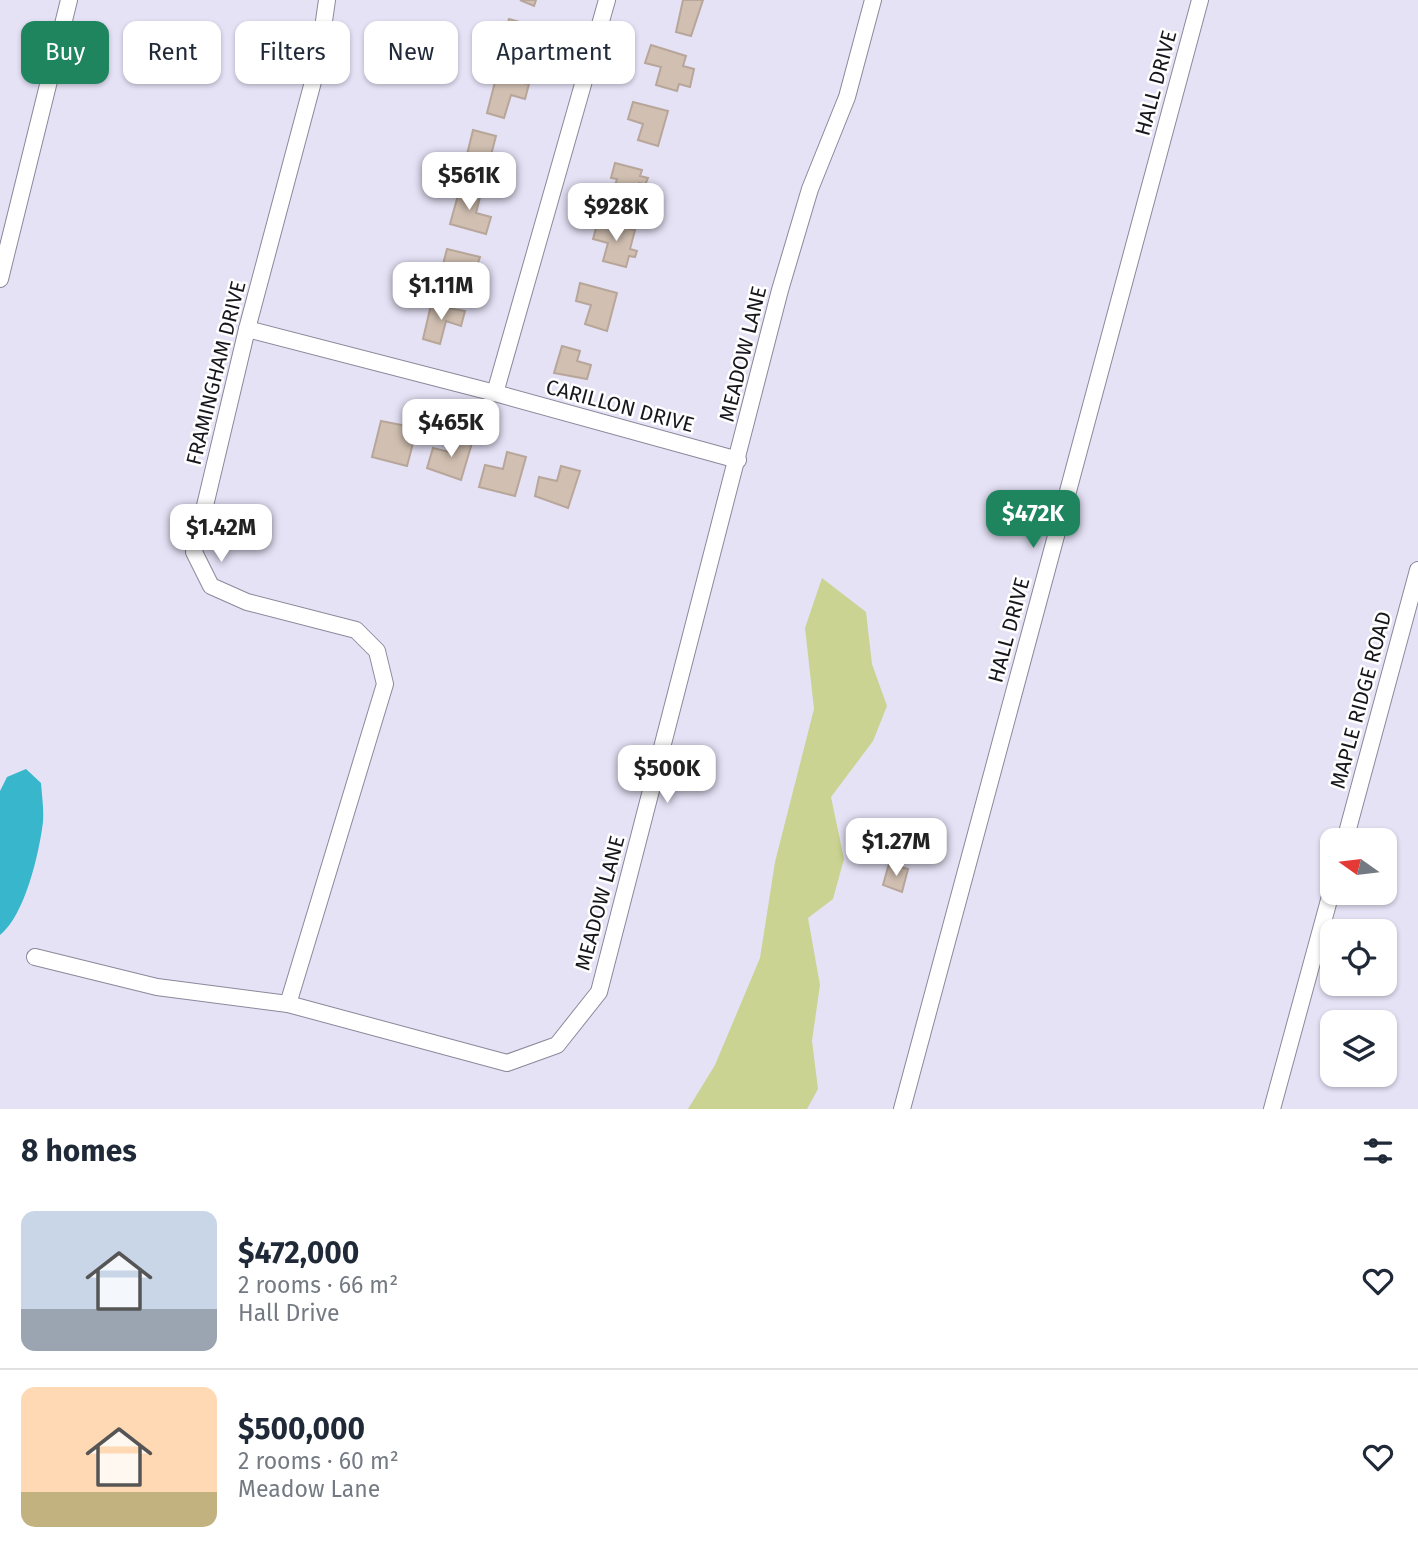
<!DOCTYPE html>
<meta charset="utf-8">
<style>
body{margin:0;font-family:"Fira Sans",sans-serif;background:#f2f2f3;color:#1f2937;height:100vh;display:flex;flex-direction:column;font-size:26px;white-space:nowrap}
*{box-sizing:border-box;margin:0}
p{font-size:23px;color:#747a83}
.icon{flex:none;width:38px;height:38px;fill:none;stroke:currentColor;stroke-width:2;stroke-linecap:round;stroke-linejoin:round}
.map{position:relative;height:1109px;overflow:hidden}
.side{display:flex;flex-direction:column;background:#fff;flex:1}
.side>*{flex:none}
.guide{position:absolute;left:21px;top:21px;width:700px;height:63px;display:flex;gap:14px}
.needle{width:46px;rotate:284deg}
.buttons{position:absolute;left:1320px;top:828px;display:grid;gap:14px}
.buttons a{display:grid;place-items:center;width:77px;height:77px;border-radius:14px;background:#fff;box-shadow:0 2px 5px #0004;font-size:35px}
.price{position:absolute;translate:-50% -60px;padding:0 16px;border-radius:14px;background:#fff;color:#222;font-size:23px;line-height:46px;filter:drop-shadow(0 2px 4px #0008)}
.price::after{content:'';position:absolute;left:50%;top:42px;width:21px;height:16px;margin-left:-10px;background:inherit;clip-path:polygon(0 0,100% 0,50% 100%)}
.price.selected{background:#1e855f;color:#fff}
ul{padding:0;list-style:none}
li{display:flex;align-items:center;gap:21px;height:175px;padding:0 21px}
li+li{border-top:2px solid #e0e1e3}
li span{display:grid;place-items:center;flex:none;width:196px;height:140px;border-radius:14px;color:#555}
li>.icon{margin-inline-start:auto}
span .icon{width:84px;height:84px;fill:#fffc;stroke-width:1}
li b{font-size:30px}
h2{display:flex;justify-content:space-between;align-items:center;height:84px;padding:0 21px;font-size:30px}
.pill{padding:0 24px;border-radius:14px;background:#fff;box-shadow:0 2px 5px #0004;font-size:24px;line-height:63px}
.pill.selected{background:#1e855f;color:#fff}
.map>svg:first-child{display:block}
</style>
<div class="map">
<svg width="1418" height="1109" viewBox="0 0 1418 1109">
<rect width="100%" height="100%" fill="#e5e2f6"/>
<!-- green -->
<path fill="#cad392" d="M822 578 866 612 872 664 887 706 873 741 831 797 844 859 833 899 808 918 820 985 812 1041 818 1089 807 1109H688L715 1065 760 958 775 862 814 709 805 628Z"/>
<!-- water -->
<path fill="#37b6cc" d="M26 769 41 783C42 796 44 810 43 822 39 854 25 915 0 935V791L7 777Z"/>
<!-- building -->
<g fill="#d1c0b2" stroke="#b7a699" stroke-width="2">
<path d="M520 0H536L534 6Z"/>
<path d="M683 0H703L691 36 676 32Z"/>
<path d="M509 19 544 29 539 47 524 42 519 61 497 55Z"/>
<path d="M651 45 686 56 683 66 694 69 690 87 679 84 677 91 656 85 661 67 645 63Z"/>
<path d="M496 78 529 84 525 99 511 95 504 118 487 113Z"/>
<path d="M633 102 668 111 658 146 638 140 643 124 628 119Z"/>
<path d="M473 130 496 136 491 155 507 159 502 177 464 167Z"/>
<path d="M615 163 642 170 640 176 648 178 645 185 639 183 632 201 612 195 617 179 611 178Z"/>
<path d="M460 188 481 193 476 213 491 217 486 234 450 224Z"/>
<path d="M598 221 635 230 630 249 637 251 635 257 629 256 626 267 603 261 608 243 593 239Z"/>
<path d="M447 249 480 257 475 272 461 268 456 289 438 284Z"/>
<path d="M580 283 617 293 607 331 585 324 591 305 576 301Z"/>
<path d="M431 305 465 311 461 326 446 321 440 344 423 339Z"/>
<path d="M562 346 580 351 577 361 591 365 587 379 554 373Z"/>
<path d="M381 421 417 428 407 466 372 457Z"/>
<path d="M453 438 472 443 461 480 427 468 433 448 449 452Z"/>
<path d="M507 452 526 457 515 496 479 487 485 465 503 469Z"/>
<path d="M561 466 580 471 568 508 535 496 539 477 557 481Z"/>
<path d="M889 864 908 869 902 892 883 885Z"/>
</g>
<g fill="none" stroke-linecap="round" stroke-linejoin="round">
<!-- minor casing -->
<g stroke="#8b889a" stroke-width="18">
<g id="minor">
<path d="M0 279 69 0"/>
<path d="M247 329 495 393 738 460"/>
<path d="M495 393 607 0"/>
<path d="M1345 840 1418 570"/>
<path d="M35 957 157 987 288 1004 507 1063 557 1045 599 992 780 290 810 189 847 97 873 0"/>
<path d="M288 1004 385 684 377 651 356 630 247 602 211 586 194 552 247 329 318 63 327 0"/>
<path d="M902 1109 1200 0"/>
<path d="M1272 1109 1332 889"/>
</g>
</g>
<!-- minor -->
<use href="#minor" stroke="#fff" stroke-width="16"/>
</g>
<g text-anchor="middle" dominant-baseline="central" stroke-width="5" stroke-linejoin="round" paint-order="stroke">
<!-- street labels -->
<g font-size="21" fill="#17161d" stroke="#fff">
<text transform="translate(1156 83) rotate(-75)">HALL DRIVE</text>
<text transform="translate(743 354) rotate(-76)">MEADOW LANE</text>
<text transform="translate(216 373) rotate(-76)">FRAMINGHAM DRIVE</text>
<text transform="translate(620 406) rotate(15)">CARILLON DRIVE</text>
<text transform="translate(1009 630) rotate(-75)">HALL DRIVE</text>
<text transform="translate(1361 700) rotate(-75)">MAPLE RIDGE ROAD</text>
<text transform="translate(600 903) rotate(-75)">MEADOW LANE</text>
</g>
</g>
</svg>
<div class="buttons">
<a><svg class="needle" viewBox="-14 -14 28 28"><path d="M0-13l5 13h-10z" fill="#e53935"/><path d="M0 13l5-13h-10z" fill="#747a83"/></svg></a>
<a><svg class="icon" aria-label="locate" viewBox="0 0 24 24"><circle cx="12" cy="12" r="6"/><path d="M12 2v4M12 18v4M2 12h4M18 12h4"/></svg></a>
<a><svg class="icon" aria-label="layers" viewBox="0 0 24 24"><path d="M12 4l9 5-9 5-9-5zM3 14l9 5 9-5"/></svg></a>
</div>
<b class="price" style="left:469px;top:212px">$561K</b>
<b class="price" style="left:616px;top:243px">$928K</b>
<b class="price" style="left:441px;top:322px">$1.11M</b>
<b class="price" style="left:451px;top:459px">$465K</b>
<b class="price selected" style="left:1033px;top:550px">$472K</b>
<b class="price" style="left:221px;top:564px">$1.42M</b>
<b class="price" style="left:667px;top:805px">$500K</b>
<b class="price" style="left:896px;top:878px">$1.27M</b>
<div class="guide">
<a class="pill selected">Buy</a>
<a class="pill">Rent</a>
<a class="pill">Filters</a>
<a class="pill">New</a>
<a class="pill">Apartment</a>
</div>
</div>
<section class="side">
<h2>8 homes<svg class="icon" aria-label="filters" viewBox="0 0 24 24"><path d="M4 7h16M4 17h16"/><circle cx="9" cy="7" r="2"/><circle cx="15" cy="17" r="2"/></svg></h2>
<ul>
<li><span style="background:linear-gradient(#c9d6e8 70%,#9aa5b1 0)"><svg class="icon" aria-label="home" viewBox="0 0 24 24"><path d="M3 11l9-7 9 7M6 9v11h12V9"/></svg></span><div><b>$472,000</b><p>2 rooms · 66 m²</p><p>Hall Drive</p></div><svg class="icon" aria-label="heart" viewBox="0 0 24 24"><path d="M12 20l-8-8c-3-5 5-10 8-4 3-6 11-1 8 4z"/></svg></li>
<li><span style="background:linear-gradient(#ffd9b3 75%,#c2b280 0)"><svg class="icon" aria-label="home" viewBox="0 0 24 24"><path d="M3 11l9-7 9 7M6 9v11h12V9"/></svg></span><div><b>$500,000</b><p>2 rooms · 60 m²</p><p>Meadow Lane</p></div><svg class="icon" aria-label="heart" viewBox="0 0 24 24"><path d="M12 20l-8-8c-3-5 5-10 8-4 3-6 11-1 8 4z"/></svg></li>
</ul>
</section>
